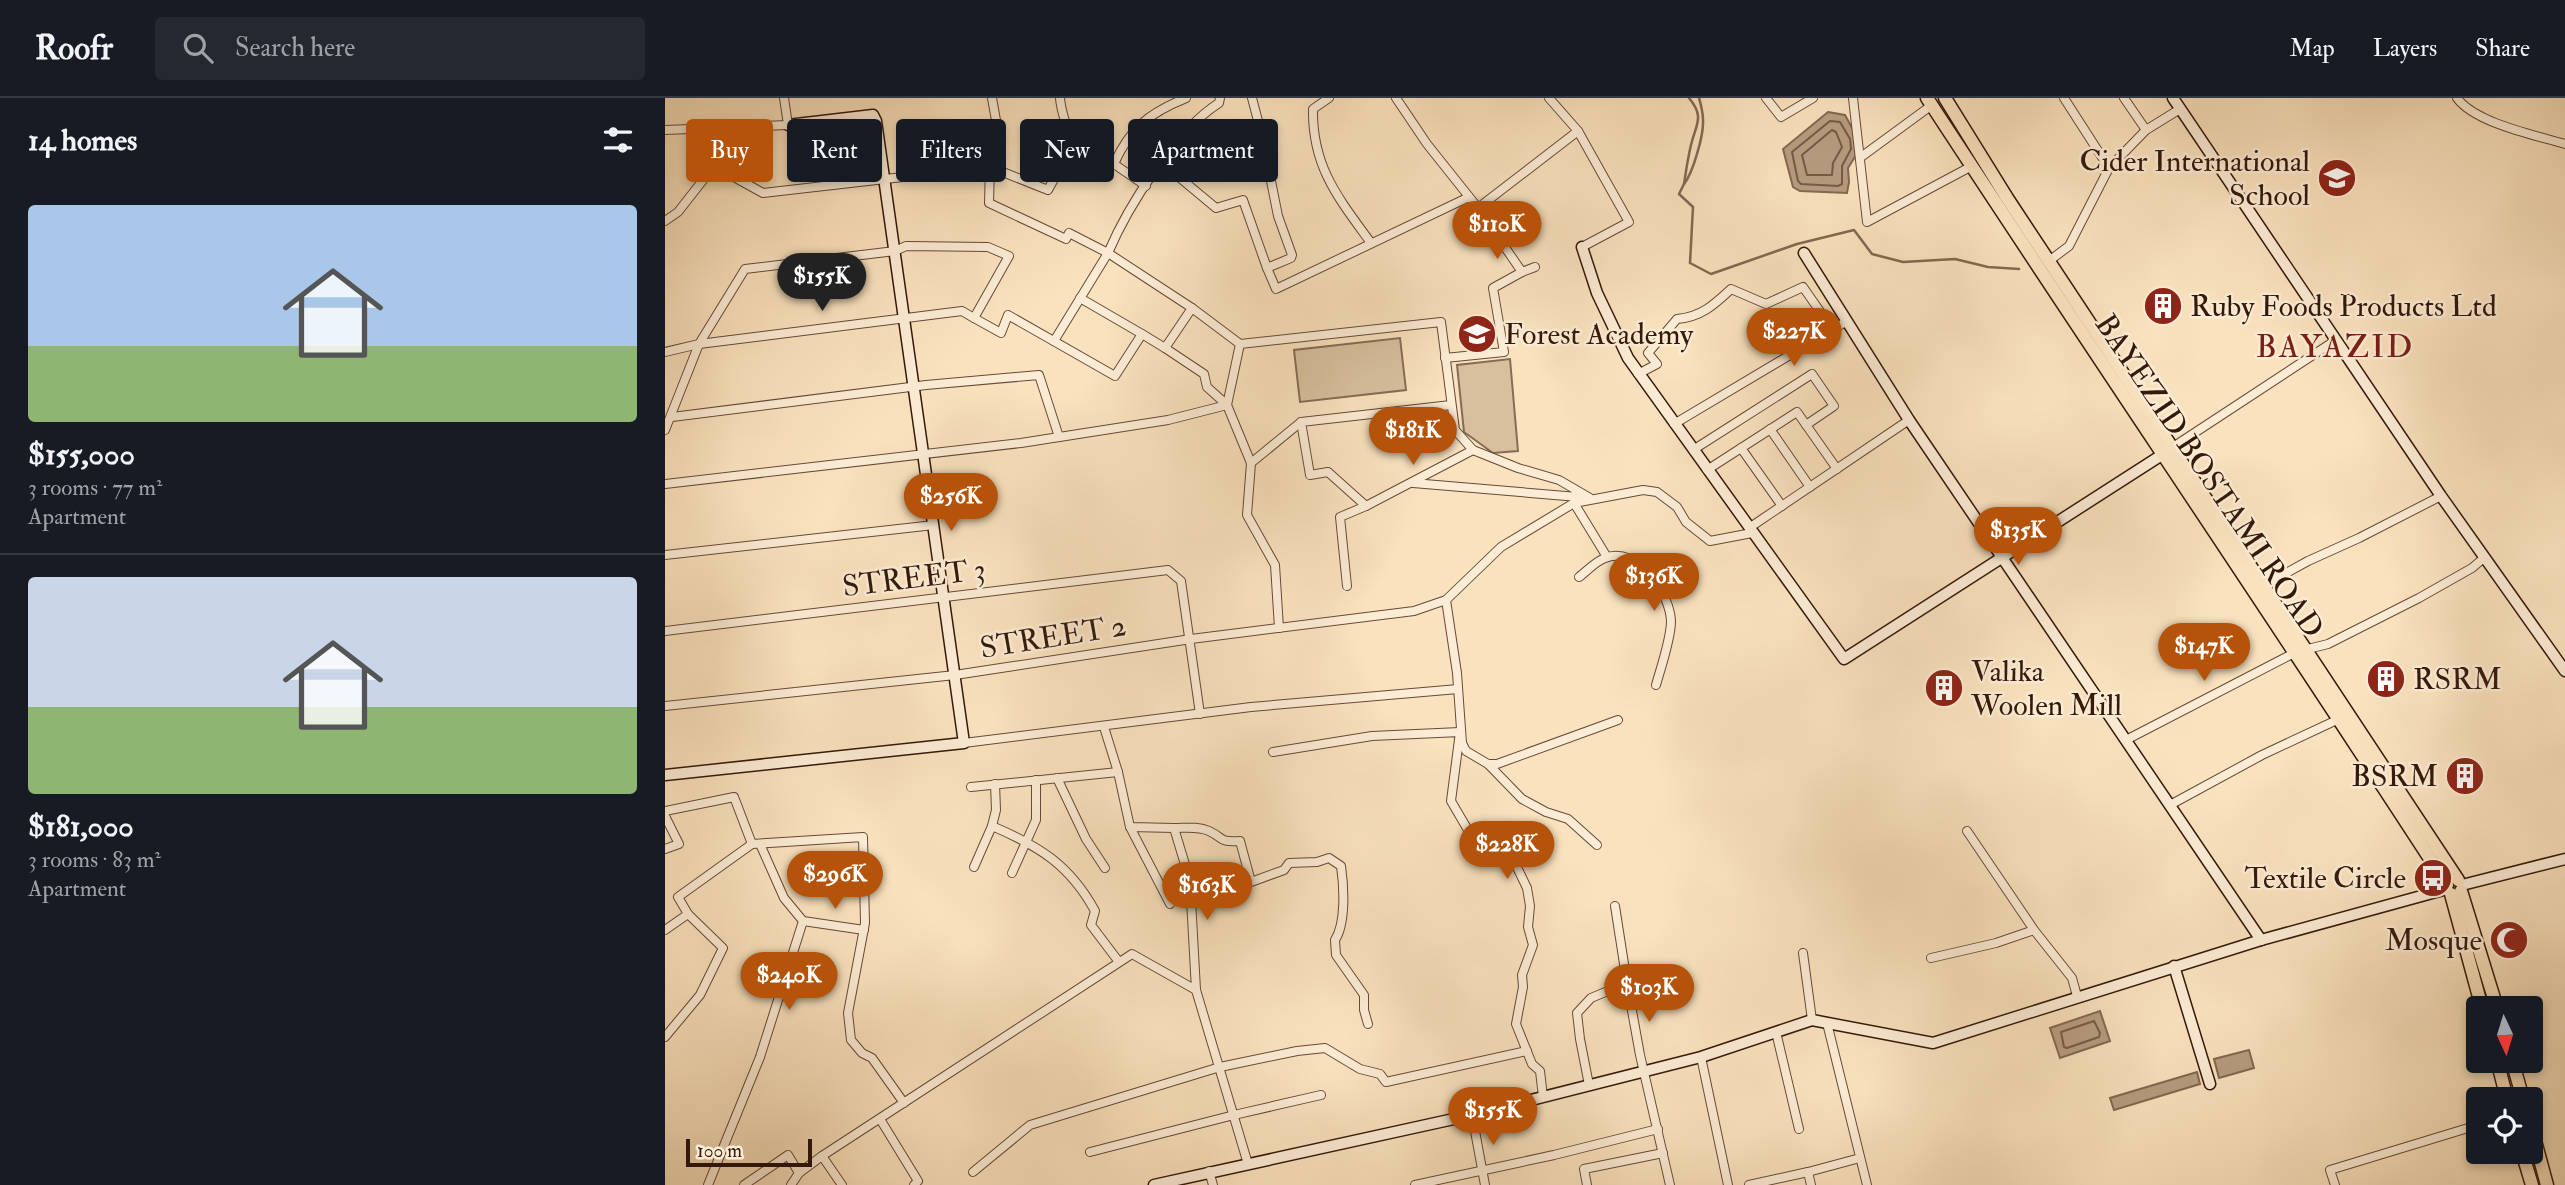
<!DOCTYPE html>
<meta charset="utf-8">
<style>
body{margin:0;font-family:"IM FELL Double Pica",serif;background:#242831;color:#f1f3f6;height:100vh;display:flex;flex-direction:column;font-size:26px;white-space:nowrap}
*{box-sizing:border-box;margin:0}
p{font-size:23px;color:#9ea1a6}
.icon{flex:none;width:38px;height:38px;fill:none;stroke:currentColor;stroke-width:2;stroke-linecap:round;stroke-linejoin:round}
.map{position:relative;flex:1;overflow:hidden}
.panel{display:flex;flex-direction:column;background:#171b24;width:665px}
.panel>*{flex:none}
.top-card{position:absolute;left:21px;top:21px;width:665px;height:63px;display:flex;gap:14px}
.needle{width:46px;rotate:176deg}
.fabs{position:absolute;left:1801px;top:898px;display:grid;gap:14px}
.fabs a{display:grid;place-items:center;width:77px;height:77px;border-radius:7px;background:#171b24;box-shadow:0 4px 10px #0003;font-size:35px}
.scale{position:absolute;left:21px;bottom:18px;width:126px;box-sizing:border-box;padding-left:7px;border:4px solid #34180a;border-top:0;font-size:19px;line-height:24px;white-space:nowrap;color:#34180a;-webkit-text-stroke:5px #fcecd5;paint-order:stroke}
.price{position:absolute;translate:-50% -60px;padding:0 16px;border-radius:24px;background:#b45309;color:#fff;font-size:23px;line-height:46px;filter:drop-shadow(0 2px 4px #0008)}
.price::after{content:'';position:absolute;left:50%;top:42px;width:21px;height:16px;margin-left:-10px;background:inherit;clip-path:polygon(0 0,100% 0,50% 100%)}
.price.current{background:#222;color:#fff}
ul{padding:0;list-style:none}
li{display:grid;align-content:center;gap:14px;height:371px;padding:0 28px}
li+li{border-top:2px solid #363941}
li span{display:grid;place-items:center;height:217px;border-radius:7px;color:#555}
li>.icon{margin-inline-start:auto}
span .icon{width:126px;height:126px;fill:#fffc;stroke-width:1}
li b{font-size:30px}
h2{display:flex;justify-content:space-between;align-items:center;height:84px;padding:0 28px;font-size:30px}
.tag{padding:0 24px;border-radius:7px;background:#171b24;box-shadow:0 4px 10px #0003;font-size:24px;line-height:63px}
.tag.current{background:#b45309;color:#fff}
header{display:flex;align-items:center;gap:42px;box-sizing:border-box;height:98px;padding:0 35px;background:#171b24;border-bottom:2px solid #363941}
header strong{font-size:33px}
nav{display:flex;gap:38px;margin-inline-start:auto;font-size:24px}
.search{width:490px;height:63px;background:#242831;display:flex;align-items:center;gap:18px;box-sizing:border-box;padding:0 24px;border-radius:7px;color:#9ea1a6;font-size:26px}
main{display:flex;flex:1;min-height:0}
.map>svg:first-child{display:block}
</style>
<header>
<strong>Roofr</strong>
<div class="search"><svg class="icon" aria-label="search" viewBox="0 0 24 24"><circle cx="10" cy="10" r="6"/><path d="M15 15l6 6"/></svg>Search here</div>
<nav><a>Map</a><a>Layers</a><a>Share</a></nav>
</header>
<main>
<section class="panel">
<h2>14 homes<svg class="icon" aria-label="filters" viewBox="0 0 24 24"><path d="M4 7h16M4 17h16"/><circle cx="9" cy="7" r="2"/><circle cx="15" cy="17" r="2"/></svg></h2>
<ul>
<li><span style="background:linear-gradient(#a9c7e8 65%,#8fb573 0)"><svg class="icon" aria-label="home" viewBox="0 0 24 24"><path d="M3 11l9-7 9 7M6 9v11h12V9"/></svg></span><div><b>$155,000</b><p>3 rooms · 77 m²</p><p>Apartment</p></div></li>
<li><span style="background:linear-gradient(#c9d6e8 60%,#8fb573 0)"><svg class="icon" aria-label="home" viewBox="0 0 24 24"><path d="M3 11l9-7 9 7M6 9v11h12V9"/></svg></span><div><b>$181,000</b><p>3 rooms · 83 m²</p><p>Apartment</p></div></li>
</ul>
</section>
<div class="map">
<svg width="1900" height="1087" viewBox="0 0 1900 1087">
<rect width="100%" height="100%" fill="#fae2be"/>
<filter id="stains"><feTurbulence type="fractalNoise" baseFrequency=".00286" numOctaves="4"/><feColorMatrix values="0 0 0 0 .2 0 0 0 0 .09 0 0 0 0 .02 0 0 0 .5 -.17"/></filter>
<radialGradient id="worn" r=".72"><stop offset=".6" stop-color="#630" stop-opacity="0"/><stop offset="1" stop-color="#630" stop-opacity=".3"/></radialGradient>
<!-- green -->
<g fill="#d8c09f" stroke="#866c54" stroke-width="2">
<path d="M735 240 741 292 635 304 629 252Z"/>
<path d="M845 261 853 353 828 355 799 334 792 267Z"/>
</g>
<!-- water -->
<g fill="#b79d81" stroke="#836851" stroke-width="2">
<path d="M1163 14 1180 17 1192 39 1193 54 1183 70 1184 84 1182 95 1135 93 1128 89 1118 51Z"/>
<path d="M1435 913 1445 943 1395 960 1385 930Z"/>
<path d="M1584 952 1589 970 1554 980 1549 961Z"/>
<path d="M1532 974 1535 986 1449 1012 1445 1000Z"/>
</g>
<g fill="none" stroke-linecap="round" stroke-linejoin="round">
<!-- shore -->
<g stroke="#765a46" stroke-width="2">
<path d="M1165 23 1175 24 1185 41 1186 51 1177 68V86L1173 88 1136 86 1133 83 1127 54Z"/>
<path d="M1167 32 1171 34 1177 49 1168 65 1167 77H1142L1137 57Z"/>
<path d="M1429 923 1435 935 1434 939 1402 950 1399 949 1396 934Z"/>
</g>
<!-- stream -->
<g stroke="#836851" stroke-width="2.5">
<path d="M1024 0C1040 19 1031 26 1026 47 1023 59 1021 73 1019 86 1028 75 1039 36 1038 22 1038 15 1036 7 1034 0"/>
<path d="M1019 86 1014 96 1028 109 1025 165 1046 176 1132 146 1189 132 1207 156 1238 164 1290 161 1323 169 1354 171"/>
</g>
<!-- street casing -->
<g stroke="#664a37" stroke-width="10">
<g id="street">
<path d="M555 0 554 5C511 32 463 108 443 155L527 210 575 246 776 224 790 332 808 352 853 370 894 382 925 400 748 385"/>
<path d="M587 0 597 38 613 118 627 157 626 160 602 170 611 191 804 99"/>
<path d="M664 0 648 11C647 69 674 101 706 145"/>
<path d="M731 0 762 46 813 110 913 33 884 0"/>
<path d="M1101 0 1116 19 1148 0"/>
<path d="M1188 0 1202 124 1307 68"/>
<path d="M1399 0 1444 70"/>
<path d="M1459 0 1481 32"/>
<path d="M1792 0C1810 25 1870 37 1900 46"/>
<path d="M0 32 123 27 119 0"/>
<path d="M913 33 964 124 917 149"/>
<path d="M402 57 449 66C465 30 484 15 521 0"/>
<path d="M1196 59 1267 7"/>
<path d="M497 65 551 110 578 102 602 170"/>
<path d="M449 66 481 88"/>
<path d="M813 110 857 174 870 169"/>
<path d="M0 123 13 114 49 68 98 95 325 69 324 28H332L327 0"/>
<path d="M1384 163 1404 148 1444 70 1481 32 1515 11"/>
<path d="M415 200 477 236"/>
<path d="M389 243 443 155 404 135 401 141 324 105 325 69 383 92C391 76 406 57 404 39 402 26 396 15 395 0"/>
<path d="M575 246 562 307 586 365 582 417 610 467 614 530"/>
<path d="M0 254 34 246 297 213 309 220"/>
<path d="M780 260 839 254 828 190 857 174"/>
<path d="M973 276 992 266 983 255 1012 221C1036 219 1049 207 1066 191L1101 206 1138 189 1168 232"/>
<path d="M7 319 261 287 374 277 394 339"/>
<path d="M1009 326 1182 223"/>
<path d="M1105 331 1145 389"/>
<path d="M0 332 34 246 80 171 230 153 241 148 323 149 344 158 309 220 336 235 343 217 450 278 477 236 500 250"/>
<path d="M1508 349 1671 242"/>
<path d="M1076 350 1117 408"/>
<path d="M1028 352 1147 276 1169 308 1141 327"/>
<path d="M586 365 636 324"/>
<path d="M1042 372 1132 314 1172 371"/>
<path d="M0 386 356 345 503 322 562 307 542 289 539 276 500 250 527 210"/>
<path d="M909 405 942 459"/>
<path d="M701 408 808 352"/>
<path d="M1084 430 1244 322"/>
<path d="M0 457 269 427"/>
<path d="M914 479C922 473 931 463 940 460 973 447 1005 496 1006 523 1006 541 996 569 991 587"/>
<path d="M682 488 675 419 701 408 663 374 645 377 636 324 786 307"/>
<path d="M1594 490 1643 463 1694 440 1776 398"/>
<path d="M0 533 503 472 516 483 535 616"/>
<path d="M0 608 290 577 526 541 749 513 781 502"/>
<path d="M953 622 832 666H823L801 653 797 645 792 575 781 502 836 449 909 405 978 392 992 394 1012 409 1021 424 1045 443 1087 435"/>
<path d="M439 629 453 674 465 729 509 730 525 783 531 892 583 1066"/>
<path d="M1461 642 1631 554 1663 546 1754 500 1807 470 1820 459"/>
<path d="M299 645 586 609 793 591"/>
<path d="M608 654 707 638 795 634 786 703 810 744 822 755 849 763 862 790 865 808 863 829 868 847 857 877 858 889 851 926 867 966 875 973 878 999"/>
<path d="M823 666 857 701 881 714 903 721 932 747"/>
<path d="M392 680 421 741 440 770"/>
<path d="M306 689 453 674"/>
<path d="M1505 707 1597 657 1674 621"/>
<path d="M0 713 69 699 87 746"/>
<path d="M0 718 14 746 0 751"/>
<path d="M327 728 331 712 330 686"/>
<path d="M465 729 505 806"/>
<path d="M509 730C521 730 533 728 544 733 561 741 552 744 575 743L586 784 619 772 624 765 652 764 664 760 676 768C679 789 681 825 670 842L671 857 699 897V912L703 926"/>
<path d="M1302 733 1369 832 1407 880 1412 898"/>
<path d="M309 769 327 728C374 748 405 767 430 813L426 827 454 864"/>
<path d="M347 775 371 722V682"/>
<path d="M138 823 199 832"/>
<path d="M0 832 23 816 13 799 87 746 198 739 200 825 183 915 186 942 197 955 207 960 239 1005"/>
<path d="M1138 855 1147 922"/>
<path d="M1266 860 1331 845 1369 832"/>
<path d="M962 885 975 957 1005 1087"/>
<path d="M1162 925 1202 1087"/>
<path d="M1111 934 1134 1031"/>
<path d="M0 939 35 897 58 850 23 816"/>
<path d="M1036 959 1063 1087"/>
<path d="M924 987 915 941 912 915 926 900 962 885 950 808"/>
<path d="M807 1017 820 1087"/>
<path d="M215 1021 253 1083 249 1087"/>
<path d="M425 1054 569 1017 656 997"/>
<path d="M157 1058 177 1087"/>
<path d="M544 1073 548 1087"/>
<path d="M308 1074 365 1027 555 969 632 953 660 950 695 971 715 976 721 984 862 953"/>
<path d="M43 1087 95 959 138 823 119 800 95 746"/>
<path d="M79 1087 123 1057 134 1075"/>
<path d="M126 1087 134 1075 157 1058 467 856 531 892"/>
<path d="M750 1087 889 1057 993 1031"/>
<path d="M922 1087 919 1071 998 1055"/>
<path d="M1084 1087 1143 1074"/>
<path d="M1146 1087 1143 1074 1195 1060"/>
<path d="M1670 1087 1665 1072 1813 1027"/>
</g>
</g>
<!-- secondary casing -->
<g stroke="#34180a" stroke-width="13">
<g id="secondary">
<path d="M1508 0 1776 398 1900 573"/>
<path d="M917 149 932 195 963 260 1179 561 1503 353"/>
<path d="M1139 155 1244 322 1596 842"/>
<path d="M0 677 299 645 211 23 208 17 123 27"/>
<path d="M1797 787 1900 761"/>
<path d="M1509 868 1545 986"/>
<path d="M489 1087 807 1017 1036 959 1147 922 1268 945 1596 842 1782 791"/>
</g>
</g>
<!-- primary casing -->
<g stroke="#34180a" stroke-width="15">
<g id="primary">
<path d="M1262 0C1434 263 1611 523 1782 787"/>
<path d="M1280 0 1342 100 1793 782"/>
<path d="M1796 793 1832 910"/>
<path d="M1786 796 1817 910"/>
<path d="M1832 962 1842 1001"/>
<path d="M1847 962 1858 1001"/>
<path d="M1866 1028 1882 1087"/>
<path d="M1857 1054 1867 1087"/>
</g>
</g>
<!-- street -->
<use href="#street" stroke="#fcecd5" stroke-width="8"/>
<!-- secondary -->
<use href="#secondary" stroke="#fcecd5" stroke-width="10"/>
<!-- primary -->
<use href="#primary" stroke="#fae2be" stroke-width="12"/>
</g>
<!-- icons -->
<defs>
<g id="school-disc" transform="scale(2.0125)"><circle r="9.5" fill="#8f2418" stroke="#fcecd5"/><path d="M0-5L7-2L0 1L-7-2ZM-4 1L0 2.5L4 1V4Q0 6-4 4Z" fill="#fff"/></g>
<g id="building-disc" transform="scale(2.0125)"><circle r="9.5" fill="#8f2418" stroke="#fcecd5"/><path d="M-4-6H4V6H1V3H-1V6H-4ZM-2.5-4.3h1.7v1.8h-1.7ZM.8-4.3h1.7v1.8H.8ZM-2.5-1h1.7V.8h-1.7ZM.8-1h1.7V.8H.8Z" fill="#fff"/></g>
<g id="university-disc" transform="scale(2.0125)"><circle r="9.5" fill="#8f2418" stroke="#fcecd5"/><path d="M0-5L7-2L0 1L-7-2ZM-4 1L0 2.5L4 1V4Q0 6-4 4Z" fill="#fff"/></g>
<g id="bus-disc" transform="scale(2.0125)"><circle r="9.5" fill="#8f2418" stroke="#fcecd5"/><path d="M-5-6H5V4H4V6H2V4H-2V6H-4V4H-5ZM-3.5-4V0h7V-4ZM-3.5 1.2v1.5H-2V1.2ZM2 1.2v1.5H3.5V1.2Z" fill="#fff"/></g>
<g id="mosque-disc" transform="scale(2.0125)"><circle r="9.5" fill="#8f2418" stroke="#fcecd5"/><path d="M3.5-4.9A6 6 0 1 0 3.5 4.9A5 5 0 1 1 3.5-4.9Z" fill="#fff"/></g>
</defs>
<g fill-rule="evenodd">
<use href="#school-disc" x="1672" y="80"/>
<use href="#building-disc" x="1498" y="208"/>
<use href="#university-disc" x="812" y="236"/>
<use href="#building-disc" x="1721" y="581"/>
<use href="#building-disc" x="1279" y="590"/>
<use href="#building-disc" x="1800" y="678"/>
<use href="#bus-disc" x="1768" y="780"/>
<use href="#mosque-disc" x="1844" y="842"/>
</g>
<g text-anchor="middle" dominant-baseline="central" stroke-width="5" stroke-linejoin="round" paint-order="stroke">
<!-- poi labels -->
<g font-size="30" fill="#34180a" stroke="#fcecd5" text-anchor="end">
<text x="1645" y="63">Cider International<tspan x="1645" dy="34">School</tspan></text>
<text x="1525" y="208" text-anchor="start">Ruby Foods Products Ltd</text>
<text x="839" y="236" text-anchor="start">Forest Academy</text>
<text x="1306" y="573" text-anchor="start">Valika<tspan x="1306" dy="34">Woolen Mill</tspan></text>
<text x="1748" y="581" text-anchor="start">RSRM</text>
<text x="1773" y="678">BSRM</text>
<text x="1741" y="780">Textile Circle</text>
<text x="1817" y="842">Mosque</text>
</g>
<!-- street labels -->
<g font-size="30" fill="#34180a" stroke="#fcecd5">
<text transform="translate(1544 378) rotate(56)">BAYEZID BOSTAMI ROAD</text>
<text transform="translate(249 480) rotate(-7)">STREET 3</text>
<text transform="translate(388 539) rotate(-9)">STREET 2</text>
</g>
<!-- neighbourhood labels -->
<g font-size="32" letter-spacing="2" fill="#7a1f14" stroke="#fcecd5">
<text x="1670" y="249">BAYAZID</text>
</g>
</g>
<rect width="100%" height="100%" filter="url(#stains)"/>
<rect width="100%" height="100%" fill="url(#worn)"/>
</svg>
<div class="fabs">
<a><svg class="needle" viewBox="-14 -14 28 28"><path d="M0-13l5 13h-10z" fill="#e53935"/><path d="M0 13l5-13h-10z" fill="#9ea1a6"/></svg></a>
<a><svg class="icon" aria-label="locate" viewBox="0 0 24 24"><circle cx="12" cy="12" r="6"/><path d="M12 2v4M12 18v4M2 12h4M18 12h4"/></svg></a>
</div>
<div class="scale">100 m</div>
<b class="price" style="left:832px;top:163px">$110K</b>
<b class="price current" style="left:157px;top:215px">$155K</b>
<b class="price" style="left:1129px;top:270px">$227K</b>
<b class="price" style="left:748px;top:369px">$181K</b>
<b class="price" style="left:286px;top:435px">$256K</b>
<b class="price" style="left:1353px;top:469px">$135K</b>
<b class="price" style="left:989px;top:515px">$136K</b>
<b class="price" style="left:1539px;top:585px">$147K</b>
<b class="price" style="left:842px;top:783px">$228K</b>
<b class="price" style="left:170px;top:813px">$296K</b>
<b class="price" style="left:542px;top:824px">$163K</b>
<b class="price" style="left:124px;top:914px">$240K</b>
<b class="price" style="left:984px;top:926px">$103K</b>
<b class="price" style="left:828px;top:1049px">$155K</b>
<div class="top-card">
<a class="tag current">Buy</a>
<a class="tag">Rent</a>
<a class="tag">Filters</a>
<a class="tag">New</a>
<a class="tag">Apartment</a>
</div>
</div>
</main>
